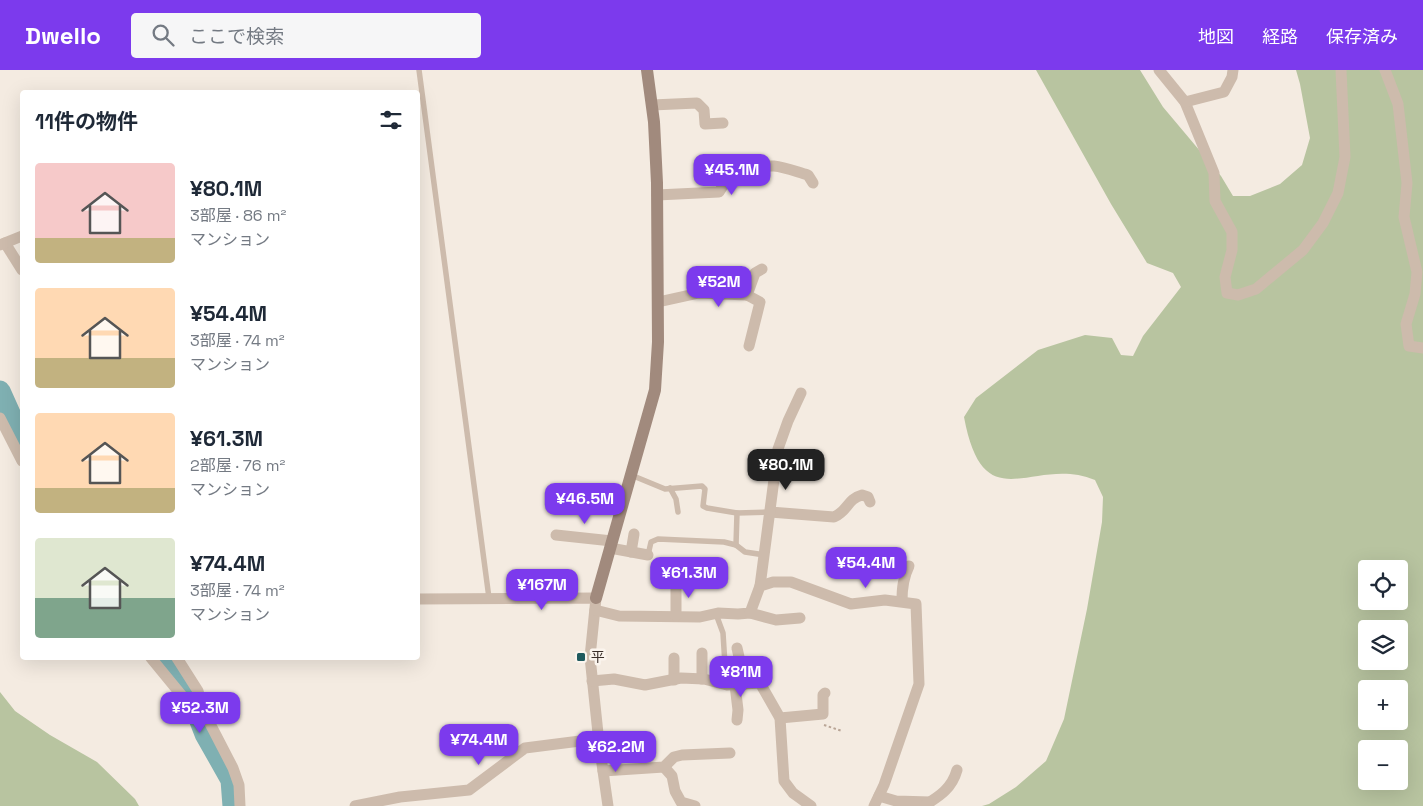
<!DOCTYPE html>
<html lang="ja">
<meta charset="utf-8">
<style>
body{margin:0;font-family:"Space Grotesk","Noto Sans JP",sans-serif;background:#f6f6f7;color:#1f2937;height:100vh;display:flex;flex-direction:column;font-size:19px;white-space:nowrap}
*{box-sizing:border-box;margin:0}
p{font-size:16px;color:#747a83}
.icon{flex:none;width:28px;height:28px;fill:none;stroke:currentColor;stroke-width:2;stroke-linecap:round;stroke-linejoin:round}
.map{position:relative;flex:1;overflow:hidden}
.sheet{position:absolute;left:20px;top:20px;width:400px;height:570px;display:flex;flex-direction:column;background:#fff;border-radius:5px;box-shadow:0 5px 20px #0002}
.sheet>*{flex:none}
.fabs{position:absolute;left:1358px;top:490px;display:grid;gap:10px}
.fabs a{display:grid;place-items:center;width:50px;height:50px;border-radius:5px;background:#fff;box-shadow:0 5px 20px #0002;font-size:25px}
.price{position:absolute;translate:-50% -42px;padding:0 11px;border-radius:10px;background:#7c3aed;color:#fff;font-size:16px;line-height:32px;filter:drop-shadow(0 1px 2px #0008)}
.price::after{content:'';position:absolute;left:50%;top:30px;width:15px;height:11px;margin-left:-8px;background:inherit;clip-path:polygon(0 0,100% 0,50% 100%)}
.price.active{background:#222;color:#fff}
ul{padding:0;list-style:none}
li{display:flex;align-items:center;gap:15px;height:125px;padding:0 15px}
li span{display:grid;place-items:center;flex:none;width:140px;height:100px;border-radius:5px;color:#555}
li>.icon{margin-inline-start:auto}
span .icon{width:60px;height:60px;fill:#fffc;stroke-width:1}
li b{font-size:21px}
h2{display:flex;justify-content:space-between;align-items:center;height:60px;padding:0 15px;font-size:21px}
header{display:flex;align-items:center;gap:30px;box-sizing:border-box;height:70px;padding:0 25px;background:#7c3aed;color:#fff}
header strong{font-size:24px}
nav{display:flex;gap:28px;margin-inline-start:auto;font-size:18px}
.search{width:350px;height:45px;background:#f6f6f7;display:flex;align-items:center;gap:12px;box-sizing:border-box;padding:0 18px;border-radius:5px;color:#747a83;font-size:19px}
.map>svg:first-child{display:block}
</style>
<header>
<strong>Dwello</strong>
<div class="search"><svg class="icon" aria-label="search" viewBox="0 0 24 24"><circle cx="10" cy="10" r="6"/><path d="M15 15l6 6"/></svg>ここで検索</div>
<nav><a>地図</a><a>経路</a><a>保存済み</a></nav>
</header>
<div class="map">
<svg width="1423" height="736" viewBox="0 0 1423 736">
<rect width="100%" height="100%" fill="#f4ebe1"/>
<!-- green -->
<g fill="#b8c4a0" fill-rule="evenodd">
<path d="M1036 0H1140L1163 37 1221 106 1233 126H1250L1280 114 1302 95 1310 68 1300 14 1296 0H1423V736H982L989 734 1016 717 1046 691 1064 649 1087 539 1102 452 1103 427 1095 410C1033 384 984 454 964 347L976 328 1038 280 1085 265 1112 268 1121 285 1133 286 1143 266 1181 217 1173 203 1147 193 1111 134ZM1366 499H1399V531H1366ZM1366 559H1399V591H1366ZM1366 619H1399V651H1366ZM1366 679H1399V711H1366Z"/>
<path d="M0 622 15 641 50 665 97 692 135 729 139 736H0Z"/>
</g>
<g fill="none" stroke-linecap="round" stroke-linejoin="round">
<!-- river -->
<g stroke="#7fb0b2" stroke-width="21">
<path d="M0 321 22 370"/>
<path d="M164 588 187 618 205 664 231 710 233 736"/>
</g>
<!-- path -->
<path stroke="#b9a596" stroke-width="2" stroke-dasharray="2.5 2.5" stroke-linecap="butt" d="M824 655 842 661"/>
<!-- lane -->
<g stroke="#cdbbac" stroke-width="5.5">
<path d="M419 0 489 528"/>
<path d="M631 405 665 419 702 416 705 419 703 436 707 438 737 443 770 442"/>
<path d="M670 418 676 429 678 442"/>
<path d="M736 475 737 443"/>
<path d="M648 485 651 472 658 469 724 472 736 475 745 482 765 485"/>
<path d="M716 544 723 563 725 595 728 601 743 604"/>
</g>
<!-- street -->
<g stroke="#cdbbac" stroke-width="11">
<path d="M1159 0 1185 32 1214 103 1215 131 1232 162V180L1225 207 1227 223 1238 225 1256 219 1303 180 1323 153 1338 123 1345 87 1341 0"/>
<path d="M1385 0 1398 34 1407 113 1404 147 1417 202 1415 224 1406 254 1409 276 1423 278"/>
<path d="M1185 32 1224 22 1232 7 1233 0"/>
<path d="M652 35 697 33 704 40 705 54 723 53"/>
<path d="M657 125 719 122 726 111C740 106 759 95 774 96 785 97 797 102 808 105L813 113"/>
<path d="M5 173 22 200"/>
<path d="M0 175 22 166"/>
<path d="M747 225 755 203 762 199"/>
<path d="M658 232 699 223 747 225 760 232 749 276"/>
<path d="M0 348 22 391"/>
<path d="M770 442 834 447C848 441 847 429 862 425L868 427 870 432"/>
<path d="M556 465 612 471"/>
<path d="M610 478 648 485"/>
<path d="M631 482 634 464"/>
<path d="M760 516 778 379 788 351 801 323"/>
<path d="M418 529 596 528 590 587 599 673 608 736"/>
<path d="M902 531C902 518 903 508 909 496"/>
<path d="M595 540 619 546 700 547 718 543 738 544 750 543 760 516 773 512H791L851 534 885 530 916 534 919 614 884 715 874 736"/>
<path d="M750 543 776 550 800 548"/>
<path d="M676 546V512"/>
<path d="M737 578 745 614"/>
<path d="M702 583V609"/>
<path d="M151 588 183 627"/>
<path d="M177 588 198 621 203 640 233 698 239 715 240 736"/>
<path d="M674 610V588"/>
<path d="M592 611 614 609 645 615 681 608 704 609 727 615 760 613 780 648 784 711 793 723 811 736"/>
<path d="M735 615 738 640 737 650"/>
<path d="M780 648 823 644V625L825 623"/>
<path d="M664 697 672 706 675 721 681 732 695 736"/>
<path d="M603 701 664 697 674 687 682 685 730 683"/>
<path d="M879 726 896 731 930 732"/>
<path d="M925 735C940 726 952 718 957 700"/>
<path d="M355 736 400 727 469 720 525 678 580 671 599 673"/>
</g>
<!-- secondary -->
<path stroke="#a18a7d" stroke-width="12" d="M596 528 655 320 658 272 657 113 654 52 647 0"/>
</g>
<!-- markers -->
<rect fill="#1f5a5e" stroke="#fbf5ee" stroke-width="2" x="576" y="582" width="10" height="10" rx="2.5"/>
<g text-anchor="middle" dominant-baseline="central" stroke-width="5" stroke-linejoin="round" paint-order="stroke">
<!-- poi labels -->
<g font-size="14" fill="#3b302b" stroke="#fbf5ee" text-anchor="start">
<text x="591" y="587">平</text>
</g>
</g>
</svg>
<div class="fabs">
<a><svg class="icon" aria-label="locate" viewBox="0 0 24 24"><circle cx="12" cy="12" r="6"/><path d="M12 2v4M12 18v4M2 12h4M18 12h4"/></svg></a>
<a><svg class="icon" aria-label="layers" viewBox="0 0 24 24"><path d="M12 4l9 5-9 5-9-5zM3 14l9 5 9-5"/></svg></a>
<a>+</a>
<a>−</a>
</div>
<b class="price" style="left:732px;top:126px">¥45.1M</b>
<b class="price" style="left:719px;top:238px">¥52M</b>
<b class="price active" style="left:786px;top:421px">¥80.1M</b>
<b class="price" style="left:585px;top:455px">¥46.5M</b>
<b class="price" style="left:866px;top:519px">¥54.4M</b>
<b class="price" style="left:689px;top:529px">¥61.3M</b>
<b class="price" style="left:542px;top:541px">¥167M</b>
<b class="price" style="left:741px;top:628px">¥81M</b>
<b class="price" style="left:200px;top:664px">¥52.3M</b>
<b class="price" style="left:479px;top:696px">¥74.4M</b>
<b class="price" style="left:616px;top:703px">¥62.2M</b>
<section class="sheet">
<h2>11件の物件<svg class="icon" aria-label="filters" viewBox="0 0 24 24"><path d="M4 7h16M4 17h16"/><circle cx="9" cy="7" r="2"/><circle cx="15" cy="17" r="2"/></svg></h2>
<ul>
<li><span style="background:linear-gradient(#f6c9c9 75%,#c2b280 0)"><svg class="icon" aria-label="home" viewBox="0 0 24 24"><path d="M3 11l9-7 9 7M6 9v11h12V9"/></svg></span><div><b>¥80.1M</b><p>3部屋 · 86 m²</p><p>マンション</p></div></li>
<li><span style="background:linear-gradient(#ffd9b3 70%,#c2b280 0)"><svg class="icon" aria-label="home" viewBox="0 0 24 24"><path d="M3 11l9-7 9 7M6 9v11h12V9"/></svg></span><div><b>¥54.4M</b><p>3部屋 · 74 m²</p><p>マンション</p></div></li>
<li><span style="background:linear-gradient(#ffd9b3 75%,#c2b280 0)"><svg class="icon" aria-label="home" viewBox="0 0 24 24"><path d="M3 11l9-7 9 7M6 9v11h12V9"/></svg></span><div><b>¥61.3M</b><p>2部屋 · 76 m²</p><p>マンション</p></div></li>
<li><span style="background:linear-gradient(#dfe7d0 60%,#7fa58c 0)"><svg class="icon" aria-label="home" viewBox="0 0 24 24"><path d="M3 11l9-7 9 7M6 9v11h12V9"/></svg></span><div><b>¥74.4M</b><p>3部屋 · 74 m²</p><p>マンション</p></div></li>
</ul>
</section>
</div>
